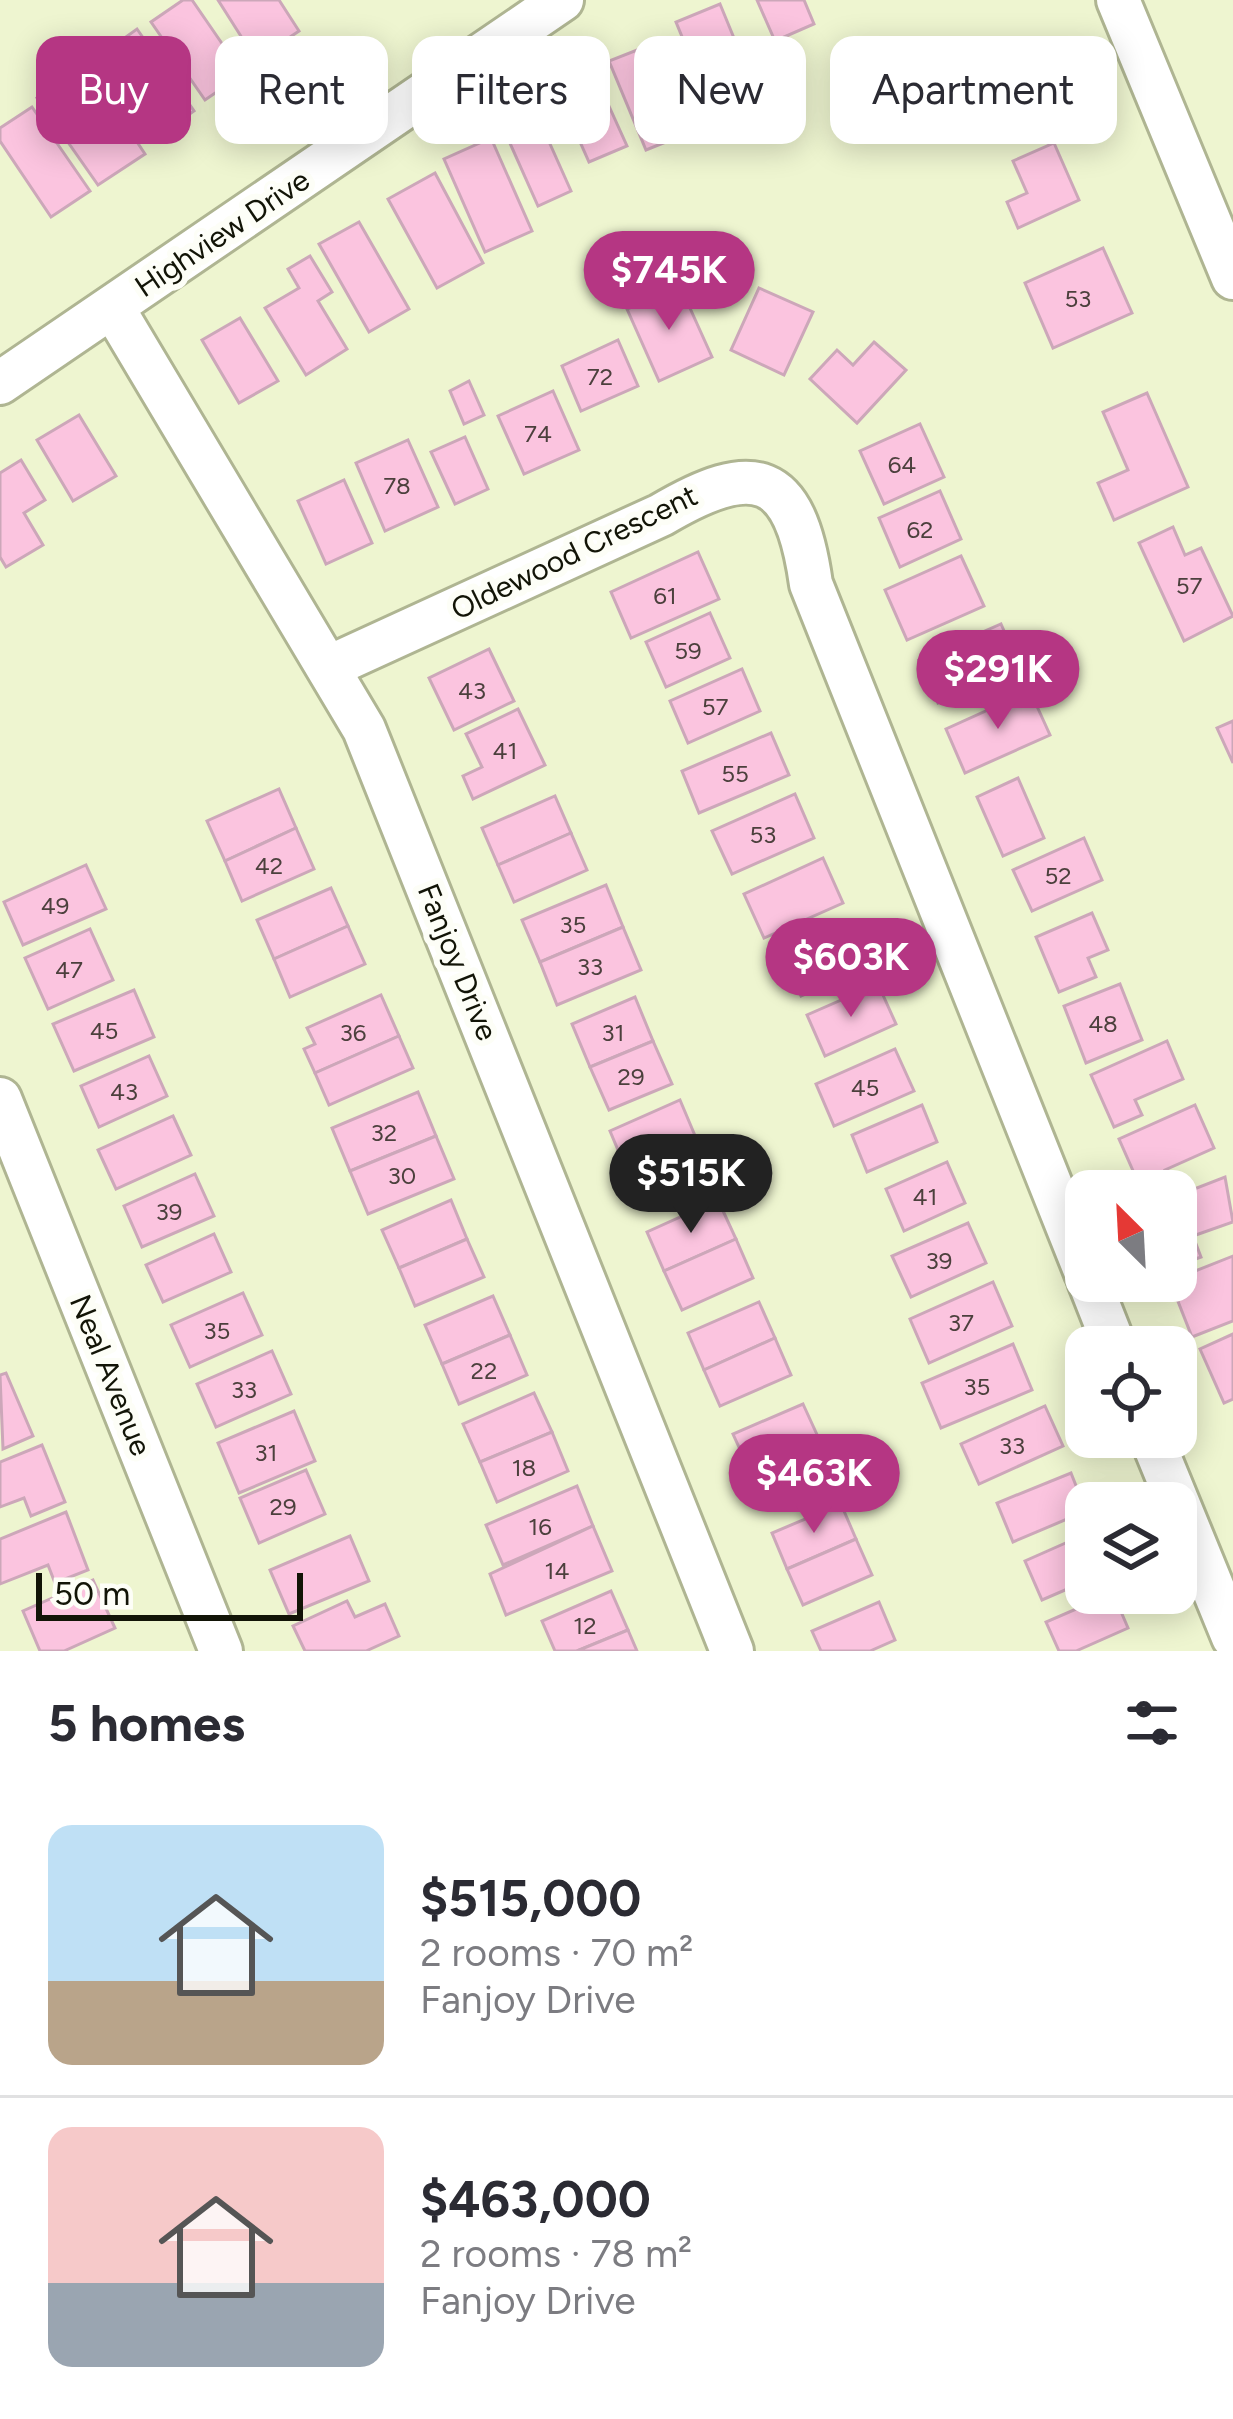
<!DOCTYPE html>
<meta charset="utf-8">
<style>
body{margin:0;font-family:Figtree,sans-serif;background:#f2f2f3;color:#2b2b33;height:100vh;display:flex;flex-direction:column;font-size:45px;white-space:nowrap}
*{box-sizing:border-box;margin:0}
p{font-size:39px;color:#7c7c81}
.icon{flex:none;width:66px;height:66px;fill:none;stroke:currentColor;stroke-width:2;stroke-linecap:round;stroke-linejoin:round}
.map{position:relative;height:1651px;overflow:hidden}
.panel{display:flex;flex-direction:column;background:#fff;flex:1}
.panel>*{flex:none}
.banner{position:absolute;left:36px;top:36px;width:1161px;height:108px;display:flex;gap:24px}
.needle{width:78px;rotate:336deg}
.controls{position:absolute;left:1065px;top:1170px;display:grid;gap:24px}
.controls a{display:grid;place-items:center;width:132px;height:132px;border-radius:24px;background:#fff;box-shadow:0 6px 30px #0003;font-size:60px}
.scale{position:absolute;left:36px;bottom:30px;width:267px;box-sizing:border-box;padding-left:12px;border:6px solid #121407;border-top:0;font-size:33px;line-height:42px;white-space:nowrap;color:#121407;-webkit-text-stroke:9px #fdfef7;paint-order:stroke}
.price{position:absolute;translate:-50% -102px;padding:0 27px;border-radius:42px;background:#b53683;color:#fff;font-size:39px;line-height:78px;filter:drop-shadow(0 3px 6px #0008)}
.price::after{content:'';position:absolute;left:50%;top:72px;width:36px;height:27px;margin-left:-18px;background:inherit;clip-path:polygon(0 0,100% 0,50% 100%)}
.price.current{background:#222;color:#fff}
ul{padding:0;list-style:none}
li{display:flex;align-items:center;gap:36px;height:300px;padding:0 48px}
li+li{border-top:3px solid #e1e1e2}
li span{display:grid;place-items:center;flex:none;width:336px;height:240px;border-radius:24px;color:#555}
li>.icon{margin-inline-start:auto}
span .icon{width:144px;height:144px;fill:#fffc;stroke-width:1}
li b{font-size:51px}
h2{display:flex;justify-content:space-between;align-items:center;height:144px;padding:0 48px;font-size:51px}
.tag{padding:0 42px;border-radius:24px;background:#fff;box-shadow:0 6px 30px #0003;font-size:42px;line-height:108px}
.tag.current{background:#b53683;color:#fff}
.map>svg:first-child{display:block}
</style>
<div class="map">
<svg width="1233" height="1651" viewBox="0 0 1233 1651">
<rect width="100%" height="100%" fill="#eef5d0"/>
<!-- building -->
<g fill="#fbc4df" stroke="#cca7b9" stroke-width="3">
<path d="M183 0H192L243 74 205 100 151 22Z"/>
<path d="M218 0H279L299 31 256 60Z"/>
<path d="M757 0H804L814 24 775 41Z"/>
<path d="M720 4 752 82 708 100 676 22Z"/>
<path d="M137 29 194 111 152 141 95 59Z"/>
<path d="M660 41 696 130 646 150 609 61Z"/>
<path d="M1007 45 1038 113 972 142 953 98 972 89 961 66Z"/>
<path d="M86 65 145 154 98 185 37 98Z"/>
<path d="M594 73 627 146 589 162 557 90Z"/>
<path d="M32 107 90 191 51 217 0 141V128Z"/>
<path d="M538 117 571 191 538 206 505 132Z"/>
<path d="M491 138 532 231 485 252 444 159Z"/>
<path d="M1054 143 1079 200 1018 228 1007 202 1027 193 1013 161Z"/>
<path d="M435 173 483 263 437 288 388 199Z"/>
<path d="M359 222 409 309 369 332 319 244Z"/>
<path d="M1103 248 1132 313 1053 348 1025 283Z"/>
<path d="M310 256 332 292 318 301 347 349 306 375 265 308 299 288 288 269Z"/>
<path d="M680 286 712 357 659 381 627 309Z"/>
<path d="M759 288 813 312 784 375 731 350Z"/>
<path d="M240 318 278 381 239 403 202 340Z"/>
<path d="M618 340 638 386 581 411 562 366Z"/>
<path d="M874 342 906 370 857 423 810 379 837 350 853 365Z"/>
<path d="M469 381 484 415 464 424 450 391Z"/>
<path d="M553 391 579 450 524 474 498 416Z"/>
<path d="M1147 393 1188 487 1114 520 1098 483 1128 470 1103 412Z"/>
<path d="M79 415 116 476 73 501 37 440Z"/>
<path d="M920 424 944 477 884 504 860 451Z"/>
<path d="M465 437 488 489 455 504 431 452Z"/>
<path d="M408 440 438 507 385 531 356 463Z"/>
<path d="M21 460 45 500 24 513 43 545 6 567 0 557V473Z"/>
<path d="M344 480 372 543 326 564 298 501Z"/>
<path d="M940 491 961 539 900 567 879 518Z"/>
<path d="M1173 527 1185 555 1201 548 1233 616 1184 641 1139 543Z"/>
<path d="M698 552 719 599 631 638 611 592Z"/>
<path d="M961 556 984 606 907 640 885 590Z"/>
<path d="M710 613 730 658 666 687 646 642Z"/>
<path d="M1001 624 1020 667 938 703 919 660Z"/>
<path d="M489 649 514 701 454 730 429 678Z"/>
<path d="M742 669 760 711 688 743 670 701Z"/>
<path d="M1030 691 1050 735 965 773 946 729Z"/>
<path d="M518 709 545 765 473 799 463 776 482 767 466 734Z"/>
<path d="M1233 721V763L1217 728Z"/>
<path d="M771 733 789 775 699 813 682 771Z"/>
<path d="M1018 778 1044 838 1003 856 977 797Z"/>
<path d="M279 789 296 828 225 861 207 821Z"/>
<path d="M795 794 814 838 732 874 712 831Z"/>
<path d="M555 796 571 833 498 865 482 828Z"/>
<path d="M296 828 314 869 242 901 225 861Z"/>
<path d="M571 833 587 870 514 902 498 865Z"/>
<path d="M1084 838 1102 880 1032 911 1013 870Z"/>
<path d="M823 858 843 903 764 938 744 894Z"/>
<path d="M86 865 106 909 23 945 4 902Z"/>
<path d="M606 885 623 927 540 962 522 920Z"/>
<path d="M331 888 348 926 274 959 257 920Z"/>
<path d="M1092 913 1108 950 1088 958 1096 977 1059 992 1036 937Z"/>
<path d="M348 926 365 964 290 997 274 959Z"/>
<path d="M852 926 870 966 801 996 784 957Z"/>
<path d="M623 927 641 970 557 1005 540 962Z"/>
<path d="M90 929 113 980 48 1009 25 958Z"/>
<path d="M878 984 896 1024 825 1056 807 1015Z"/>
<path d="M1120 984 1142 1040 1086 1063 1064 1006Z"/>
<path d="M134 990 154 1037 74 1071 53 1024Z"/>
<path d="M381 995 399 1036 315 1073 304 1049 315 1044 307 1028Z"/>
<path d="M635 997 653 1041 590 1067 572 1024Z"/>
<path d="M399 1036 413 1068 329 1105 315 1073Z"/>
<path d="M653 1041 672 1084 609 1110 590 1067Z"/>
<path d="M1167 1041 1183 1079 1135 1100 1142 1115 1114 1127 1091 1075Z"/>
<path d="M895 1049 914 1091 834 1126 816 1084Z"/>
<path d="M149 1056 167 1096 99 1127 81 1086Z"/>
<path d="M418 1092 436 1136 350 1171 332 1128Z"/>
<path d="M680 1100 696 1138 626 1169 610 1131Z"/>
<path d="M922 1105 937 1142 867 1172 852 1135Z"/>
<path d="M1195 1105 1214 1148 1165 1170 1171 1184 1142 1191 1119 1139Z"/>
<path d="M173 1116 191 1155 116 1189 98 1150Z"/>
<path d="M436 1136 454 1179 368 1214 350 1171Z"/>
<path d="M696 1138 712 1176 642 1206 626 1169Z"/>
<path d="M947 1162 965 1203 904 1231 886 1189Z"/>
<path d="M195 1174 214 1216 142 1247 124 1206Z"/>
<path d="M1225 1177 1233 1222 1193 1236 1201 1257 1176 1266V1196Z"/>
<path d="M451 1200 467 1239 399 1268 382 1230Z"/>
<path d="M718 1200 736 1239 664 1271 647 1232Z"/>
<path d="M968 1223 986 1263 911 1297 892 1256Z"/>
<path d="M214 1234 231 1272 163 1302 146 1265Z"/>
<path d="M467 1239 484 1277 415 1306 399 1268Z"/>
<path d="M736 1239 753 1278 682 1310 664 1271Z"/>
<path d="M1233 1256V1321L1192 1337 1170 1281Z"/>
<path d="M993 1282 1012 1326 929 1363 910 1319Z"/>
<path d="M243 1293 262 1335 190 1367 171 1325Z"/>
<path d="M493 1296 510 1335 442 1364 425 1325Z"/>
<path d="M759 1302 775 1338 704 1370 688 1333Z"/>
<path d="M1233 1334V1399L1224 1403 1200 1349Z"/>
<path d="M510 1335 527 1375 459 1404 442 1364Z"/>
<path d="M775 1338 791 1375 720 1406 704 1370Z"/>
<path d="M1013 1344 1032 1390 941 1428 922 1383Z"/>
<path d="M272 1351 291 1394 216 1427 197 1384Z"/>
<path d="M6 1373 33 1436 3 1449 0 1375Z"/>
<path d="M534 1393 552 1432 480 1462 463 1424Z"/>
<path d="M803 1404 819 1439 749 1469 733 1434Z"/>
<path d="M1045 1406 1063 1446 979 1484 961 1444Z"/>
<path d="M294 1411 315 1461 239 1493 218 1443Z"/>
<path d="M552 1432 568 1471 497 1502 480 1462Z"/>
<path d="M819 1439 834 1474 764 1504 749 1469Z"/>
<path d="M42 1445 65 1502 31 1516 24 1498 0 1507V1462Z"/>
<path d="M306 1470 325 1514 259 1543 240 1498Z"/>
<path d="M1071 1473 1086 1511 1013 1542 997 1503Z"/>
<path d="M577 1486 593 1526 503 1565 486 1525Z"/>
<path d="M841 1504 856 1539 787 1569 772 1533Z"/>
<path d="M66 1512 88 1570 55 1583 48 1565 0 1584V1539Z"/>
<path d="M593 1526 612 1571 506 1615 490 1574Z"/>
<path d="M1086 1534V1581L1042 1600 1025 1561Z"/>
<path d="M350 1536 369 1581 289 1614 270 1570Z"/>
<path d="M856 1539 872 1575 803 1605 787 1569Z"/>
<path d="M93 1580 115 1628 64 1651H40L23 1611Z"/>
<path d="M611 1591 628 1630 577 1651H555L542 1621Z"/>
<path d="M1113 1593 1128 1628 1076 1651H1059L1046 1622Z"/>
<path d="M347 1601 355 1617 385 1604 399 1636 366 1651H305L293 1626Z"/>
<path d="M879 1602 895 1640 870 1651H821L812 1631Z"/>
<path d="M628 1630 637 1651H577Z"/>
</g>
<g fill="none" stroke-linecap="round" stroke-linejoin="round">
<!-- minor casing -->
<g stroke="#afb592" stroke-width="48">
<g id="minor">
<path d="M1118 0 1233 278"/>
<path d="M113 308 364 729 732 1651"/>
<path d="M0 383 562 0"/>
<path d="M329 667 661 515C754 460 795 470 811 584L1086 1273"/>
<path d="M0 1099 221 1651"/>
<path d="M1089 1281 1115 1347"/>
<path d="M1151 1437 1233 1637"/>
</g>
</g>
<!-- minor -->
<use href="#minor" stroke="#fff" stroke-width="42"/>
</g>
<g text-anchor="middle" dominant-baseline="central" stroke-width="12" stroke-linejoin="round" paint-order="stroke">
<!-- number labels -->
<g font-size="24" fill="#4c403d">
<text x="1078" y="298">53</text>
<text x="600" y="376">72</text>
<text x="538" y="433">74</text>
<text x="902" y="464">64</text>
<text x="397" y="485">78</text>
<text x="920" y="529">62</text>
<text x="1189" y="585">57</text>
<text x="665" y="595">61</text>
<text x="688" y="650">59</text>
<text x="472" y="690">43</text>
<text x="715" y="706">57</text>
<text x="505" y="750">41</text>
<text x="735" y="773">55</text>
<text x="763" y="834">53</text>
<text x="269" y="865">42</text>
<text x="1058" y="875">52</text>
<text x="55" y="905">49</text>
<text x="573" y="924">35</text>
<text x="590" y="966">33</text>
<text x="69" y="969">47</text>
<text x="1103" y="1023">48</text>
<text x="104" y="1030">45</text>
<text x="353" y="1032">36</text>
<text x="613" y="1032">31</text>
<text x="631" y="1076">29</text>
<text x="865" y="1087">45</text>
<text x="124" y="1091">43</text>
<text x="384" y="1132">32</text>
<text x="402" y="1175">30</text>
<text x="925" y="1196">41</text>
<text x="169" y="1211">39</text>
<text x="939" y="1260">39</text>
<text x="961" y="1322">37</text>
<text x="217" y="1330">35</text>
<text x="484" y="1370">22</text>
<text x="977" y="1386">35</text>
<text x="244" y="1389">33</text>
<text x="1012" y="1445">33</text>
<text x="266" y="1452">31</text>
<text x="524" y="1467">18</text>
<text x="283" y="1506">29</text>
<text x="540" y="1526">16</text>
<text x="557" y="1570">14</text>
<text x="585" y="1625">12</text>
</g>
<!-- street labels -->
<g font-size="30" fill="#121407" stroke="#fdfef7">
<text transform="translate(222 233) rotate(-34)">Highview Drive</text>
<text transform="translate(574 552) rotate(-26)">Oldewood Crescent</text>
<text transform="translate(458 962) rotate(68)">Fanjoy Drive</text>
<text transform="translate(111 1375) rotate(68)">Neal Avenue</text>
</g>
</g>
</svg>
<div class="controls">
<a><svg class="needle" viewBox="-14 -14 28 28"><path d="M0-13l5 13h-10z" fill="#e53935"/><path d="M0 13l5-13h-10z" fill="#7c7c81"/></svg></a>
<a><svg class="icon" aria-label="locate" viewBox="0 0 24 24"><circle cx="12" cy="12" r="6"/><path d="M12 2v4M12 18v4M2 12h4M18 12h4"/></svg></a>
<a><svg class="icon" aria-label="layers" viewBox="0 0 24 24"><path d="M12 4l9 5-9 5-9-5zM3 14l9 5 9-5"/></svg></a>
</div>
<div class="scale">50 m</div>
<b class="price" style="left:669px;top:333px">$745K</b>
<b class="price" style="left:998px;top:732px">$291K</b>
<b class="price" style="left:851px;top:1020px">$603K</b>
<b class="price current" style="left:691px;top:1236px">$515K</b>
<b class="price" style="left:814px;top:1536px">$463K</b>
<div class="banner">
<a class="tag current">Buy</a>
<a class="tag">Rent</a>
<a class="tag">Filters</a>
<a class="tag">New</a>
<a class="tag">Apartment</a>
</div>
</div>
<section class="panel">
<h2>5 homes<svg class="icon" aria-label="filters" viewBox="0 0 24 24"><path d="M4 7h16M4 17h16"/><circle cx="9" cy="7" r="2"/><circle cx="15" cy="17" r="2"/></svg></h2>
<ul>
<li><span style="background:linear-gradient(#bfe0f5 65%,#b9a48a 0)"><svg class="icon" aria-label="home" viewBox="0 0 24 24"><path d="M3 11l9-7 9 7M6 9v11h12V9"/></svg></span><div><b>$515,000</b><p>2 rooms · 70 m²</p><p>Fanjoy Drive</p></div></li>
<li><span style="background:linear-gradient(#f6c9c9 65%,#9aa5b1 0)"><svg class="icon" aria-label="home" viewBox="0 0 24 24"><path d="M3 11l9-7 9 7M6 9v11h12V9"/></svg></span><div><b>$463,000</b><p>2 rooms · 78 m²</p><p>Fanjoy Drive</p></div></li>
</ul>
</section>
